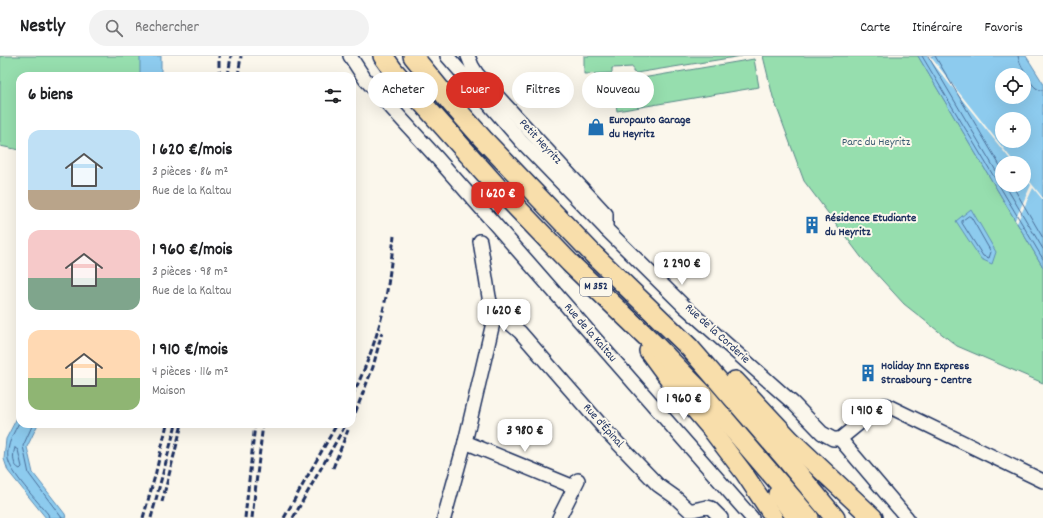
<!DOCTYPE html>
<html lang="fr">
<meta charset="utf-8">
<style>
body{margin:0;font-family:Dekko,sans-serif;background:#f2f2f2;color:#202124;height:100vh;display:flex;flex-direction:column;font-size:15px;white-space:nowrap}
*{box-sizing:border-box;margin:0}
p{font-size:13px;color:#757577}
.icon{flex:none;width:22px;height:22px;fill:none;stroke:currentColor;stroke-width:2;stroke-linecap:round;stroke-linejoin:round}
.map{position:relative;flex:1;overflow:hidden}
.drawer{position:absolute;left:16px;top:16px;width:340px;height:356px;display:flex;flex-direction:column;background:#fff;border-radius:12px;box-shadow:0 4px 16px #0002}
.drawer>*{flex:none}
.banner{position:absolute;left:368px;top:16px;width:380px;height:36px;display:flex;gap:8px}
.tools{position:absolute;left:995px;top:12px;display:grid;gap:8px}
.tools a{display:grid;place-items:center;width:36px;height:36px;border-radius:50%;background:#fff;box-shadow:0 4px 16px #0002;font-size:20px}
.price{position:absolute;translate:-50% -34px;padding:0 9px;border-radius:8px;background:#fff;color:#222;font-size:13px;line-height:26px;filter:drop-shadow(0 1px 2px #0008)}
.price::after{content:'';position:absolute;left:50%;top:24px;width:12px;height:9px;margin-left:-6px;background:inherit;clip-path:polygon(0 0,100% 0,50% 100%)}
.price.active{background:#d93025;color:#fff}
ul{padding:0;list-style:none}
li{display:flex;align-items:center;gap:12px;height:100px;padding:0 12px}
li span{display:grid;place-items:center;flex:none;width:112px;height:80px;border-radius:12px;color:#555}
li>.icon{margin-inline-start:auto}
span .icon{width:48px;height:48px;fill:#fffc;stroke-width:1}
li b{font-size:17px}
h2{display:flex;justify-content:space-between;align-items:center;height:48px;padding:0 12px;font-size:17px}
.chip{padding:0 14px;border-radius:18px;background:#fff;box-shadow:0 4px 16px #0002;font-size:14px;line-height:36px}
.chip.active{background:#d93025;color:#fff}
header{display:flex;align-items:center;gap:24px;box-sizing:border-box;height:56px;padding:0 20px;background:#fff;border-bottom:1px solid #e0e0e0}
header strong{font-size:19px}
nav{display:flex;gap:22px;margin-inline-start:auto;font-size:14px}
.search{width:280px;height:36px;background:#f2f2f2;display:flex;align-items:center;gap:10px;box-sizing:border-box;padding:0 14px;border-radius:22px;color:#757577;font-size:15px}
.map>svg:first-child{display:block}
</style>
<header>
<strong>Nestly</strong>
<div class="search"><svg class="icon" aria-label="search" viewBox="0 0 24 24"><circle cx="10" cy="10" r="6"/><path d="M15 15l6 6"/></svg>Rechercher</div>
<nav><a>Carte</a><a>Itinéraire</a><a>Favoris</a></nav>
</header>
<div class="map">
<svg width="1043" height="462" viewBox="0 0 1043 462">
<rect width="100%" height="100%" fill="#fbf7ec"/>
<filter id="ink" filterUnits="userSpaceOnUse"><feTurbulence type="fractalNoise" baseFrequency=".025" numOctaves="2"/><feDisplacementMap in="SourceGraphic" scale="8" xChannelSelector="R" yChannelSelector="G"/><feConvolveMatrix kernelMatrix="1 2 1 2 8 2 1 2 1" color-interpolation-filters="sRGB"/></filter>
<g filter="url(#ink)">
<!-- green -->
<g fill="#96deae" stroke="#588686">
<path d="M0 0H141L142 20H20V94L0 90Z"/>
<path d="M584 0H742L636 17 633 16V11L612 12V17L584 18Z"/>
<path d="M763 0H918L1043 211V327L957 290 904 248 861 201 804 125 773 41Z"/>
<path d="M754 3 759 31 617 55 613 27Z"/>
</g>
<!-- water -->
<g fill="#8dcbee" stroke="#5f8db4" fill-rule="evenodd">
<rect x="140" y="0" width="21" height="20"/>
<path d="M918 0H1026L1043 27V211ZM1002 19H1024V41H1002ZM1002 63H1024V85H1002ZM1002 107H1024V129H1002Z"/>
<path d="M971 153 996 196 992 208 981 203 956 165Z"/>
<path d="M20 356V368H38L27 391 33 417 65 458 66 462H46L8 415 4 403 6 383Z"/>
</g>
<!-- pier -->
<g fill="#fbf7ec">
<path d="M927 0H930L1015 107H1013Z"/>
<path d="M1024 118 1043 142V144L1033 132 1017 167 1015 164 1031 129 1024 120Z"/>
</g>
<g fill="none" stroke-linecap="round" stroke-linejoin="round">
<!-- shore -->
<g stroke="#496d98" stroke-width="1">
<path d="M922 0 1043 203"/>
<path d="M928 0 1002 125"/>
<path d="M935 0 1002 113"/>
<path d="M1018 0C1018 6 1031 29 1036 32 1039 34 1040 34 1043 34"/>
<path d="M1005 129 1043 193"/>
<path d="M1012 129 1043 182"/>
<path d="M969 160 971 161 991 196 989 202 983 200 962 167V165Z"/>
<path d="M20 365C14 376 6 389 8 403 10 416 38 446 48 458L49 462"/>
<path d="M33 368 23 390 29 418 62 462"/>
<path d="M15 392 18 394 22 411 20 413C13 410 12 400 15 392Z"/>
</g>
<!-- minor casing -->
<g stroke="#1b2f5e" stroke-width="16">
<g id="minor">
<path d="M350 0 365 23 438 103 752 462"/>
<path d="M447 0 521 85 606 173 685 251 793 347 822 377 833 383H840L907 462"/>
<path d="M468 0 472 10 477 18 603 155 606 158V173"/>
<path d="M493 259 507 265 520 276 609 378 658 429 675 441 689 454H693L707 451 711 452 721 462"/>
<path d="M840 383 879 351 886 349 1043 425"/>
<path d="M465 386 574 431"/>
<path d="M444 462 465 386 493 267V259L489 241 480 185"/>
<path d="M559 462 578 424"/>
</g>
</g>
<!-- major casing -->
<g stroke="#1b2f5e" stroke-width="20">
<g id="major">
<path d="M648 295 673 329 709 371 744 417 774 462"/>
<path d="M777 438 796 462"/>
</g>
</g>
<!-- highway casing -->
<g stroke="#1b2f5e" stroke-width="22">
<g id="highway">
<path d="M383 0 393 14 500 134 570 207 655 289 702 337 809 462"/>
<path d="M413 0 452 48 483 83 594 199 689 291 786 403 835 462"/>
<path d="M735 325 790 384 873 462"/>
</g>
</g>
<!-- minor -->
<use href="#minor" stroke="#fbf7ec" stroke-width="13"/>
<!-- major -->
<use href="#major" stroke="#f8deab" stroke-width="17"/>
<!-- highway -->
<use href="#highway" stroke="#f8deab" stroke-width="19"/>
<!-- rail -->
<g stroke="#1b2f5e" stroke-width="3" stroke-dasharray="6 3" stroke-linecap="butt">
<path d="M219 20V0"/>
<path d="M228 20 231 0"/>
<path d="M238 20 241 0"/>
<path d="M352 340C368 308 381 271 387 235 390 217 392 198 394 180"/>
<path d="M352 365 373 311 382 276"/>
<path d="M333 412 348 374"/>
<path d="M162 446 182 368"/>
<path d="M143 462 155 420 167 368"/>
<path d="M151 462 176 368"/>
<path d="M245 462 255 368"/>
<path d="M252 462 263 368"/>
<path d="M284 462 337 368"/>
<path d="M293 462 346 368"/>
</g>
</g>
</g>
<!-- icons -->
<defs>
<g id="shop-bare" transform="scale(1.38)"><path d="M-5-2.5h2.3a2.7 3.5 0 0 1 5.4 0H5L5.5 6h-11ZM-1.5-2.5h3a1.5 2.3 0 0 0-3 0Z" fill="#1f6fb2" stroke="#fbf7ec" stroke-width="2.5" paint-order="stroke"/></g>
<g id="building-bare" transform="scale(1.38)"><path d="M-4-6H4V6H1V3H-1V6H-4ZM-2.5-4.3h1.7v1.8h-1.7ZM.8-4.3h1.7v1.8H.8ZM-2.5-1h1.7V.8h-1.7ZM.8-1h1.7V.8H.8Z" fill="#1f6fb2" stroke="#fbf7ec" stroke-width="2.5" paint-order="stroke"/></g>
</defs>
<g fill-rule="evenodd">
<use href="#shop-bare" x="596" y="71"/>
<use href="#building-bare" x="812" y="169"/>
<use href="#building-bare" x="868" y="317"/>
</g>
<g text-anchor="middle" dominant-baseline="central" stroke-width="4" stroke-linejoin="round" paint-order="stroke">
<!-- shield labels -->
<rect fill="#fbf7ec" stroke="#5e6b89" stroke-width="1" x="580" y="222" width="32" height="18" rx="3"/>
<g font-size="11" font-weight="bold" fill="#1b2f5e">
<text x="596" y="231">M 352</text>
</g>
<!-- poi labels -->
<g font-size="12" font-weight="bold" fill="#1b2f5e" stroke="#fbf7ec" text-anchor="start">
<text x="609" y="64">Europauto Garage<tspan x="609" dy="14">du Heyritz</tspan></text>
<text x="825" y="162">Résidence Etudiante<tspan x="825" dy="14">du Heyritz</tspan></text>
<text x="881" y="310">Holiday Inn Express<tspan x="881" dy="14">Strasbourg - Centre</tspan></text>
</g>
<!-- street labels -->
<g font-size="12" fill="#1b2f5e" stroke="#fbf7ec">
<text transform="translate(540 86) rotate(47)">Petit Heyritz</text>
<text transform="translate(590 277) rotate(49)">Rue de la Kaltau</text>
<text transform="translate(717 278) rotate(42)">Rue de la Corderie</text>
<text transform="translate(603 370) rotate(48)">Rue d'Épinal</text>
</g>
<!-- park labels -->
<g font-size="12" fill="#3a5b72" stroke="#fbf7ec">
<text x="876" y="86">Parc du Heyritz</text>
</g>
</g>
</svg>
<div class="tools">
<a><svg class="icon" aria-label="locate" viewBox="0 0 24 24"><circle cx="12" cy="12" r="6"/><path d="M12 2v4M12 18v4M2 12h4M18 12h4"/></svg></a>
<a>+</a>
<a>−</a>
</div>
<b class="price active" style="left:498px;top:160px">1 620 €</b>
<b class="price" style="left:682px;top:230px">2 290 €</b>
<b class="price" style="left:504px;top:277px">1 620 €</b>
<b class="price" style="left:684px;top:365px">1 960 €</b>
<b class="price" style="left:867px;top:377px">1 910 €</b>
<b class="price" style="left:525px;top:397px">3 980 €</b>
<div class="banner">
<a class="chip">Acheter</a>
<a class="chip active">Louer</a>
<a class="chip">Filtres</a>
<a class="chip">Nouveau</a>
</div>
<section class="drawer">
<h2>6 biens<svg class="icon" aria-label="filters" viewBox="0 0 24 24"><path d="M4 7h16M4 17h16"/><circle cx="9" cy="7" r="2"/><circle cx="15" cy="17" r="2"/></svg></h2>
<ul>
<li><span style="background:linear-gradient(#bfe0f5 75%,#b9a48a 0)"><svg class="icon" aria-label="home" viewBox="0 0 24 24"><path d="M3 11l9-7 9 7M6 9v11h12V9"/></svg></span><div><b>1 620 €/mois</b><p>3 pièces · 86 m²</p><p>Rue de la Kaltau</p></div></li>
<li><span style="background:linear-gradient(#f6c9c9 60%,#7fa58c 0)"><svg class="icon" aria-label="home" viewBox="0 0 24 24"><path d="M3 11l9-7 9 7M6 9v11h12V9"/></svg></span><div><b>1 960 €/mois</b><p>3 pièces · 98 m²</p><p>Rue de la Kaltau</p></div></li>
<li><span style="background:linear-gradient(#ffd9b3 60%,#8fb573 0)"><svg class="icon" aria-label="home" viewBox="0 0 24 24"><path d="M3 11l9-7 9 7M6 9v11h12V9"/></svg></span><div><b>1 910 €/mois</b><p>4 pièces · 116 m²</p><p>Maison</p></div></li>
</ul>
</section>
</div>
